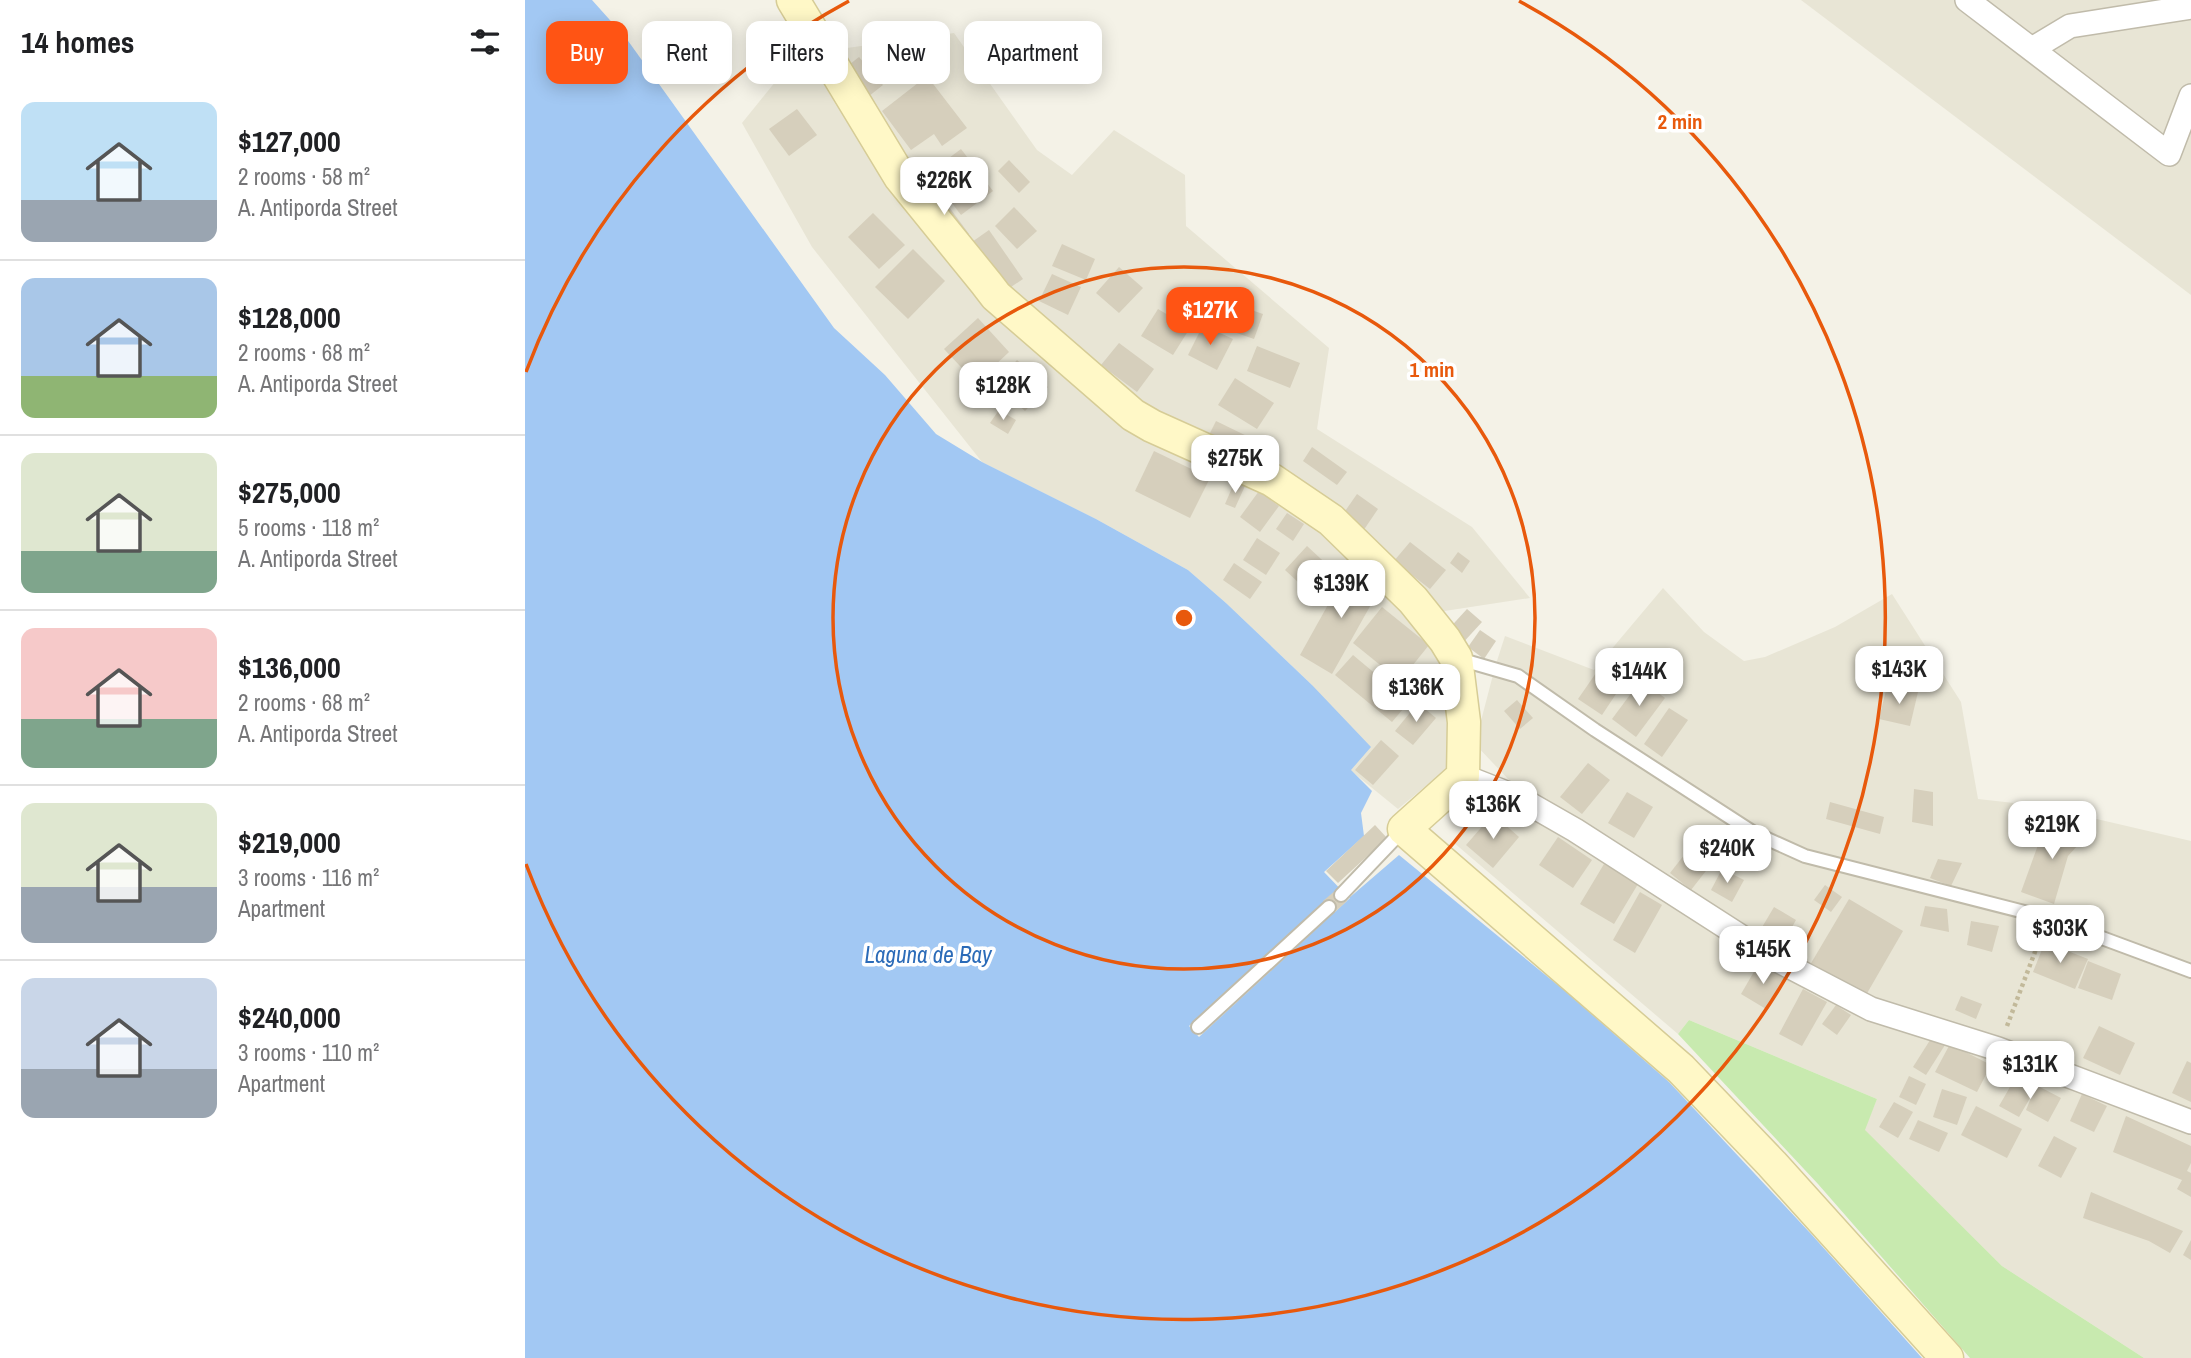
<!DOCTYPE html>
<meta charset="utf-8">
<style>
body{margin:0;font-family:"Archivo Narrow",sans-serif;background:#f6f6f6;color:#202124;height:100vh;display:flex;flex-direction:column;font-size:26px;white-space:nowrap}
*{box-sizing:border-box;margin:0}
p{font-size:23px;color:#757577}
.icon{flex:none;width:38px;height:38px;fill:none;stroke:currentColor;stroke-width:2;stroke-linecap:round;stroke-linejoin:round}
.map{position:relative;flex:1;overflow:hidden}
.sheet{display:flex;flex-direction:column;background:#fff;width:525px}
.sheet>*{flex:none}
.hud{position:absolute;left:21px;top:21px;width:665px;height:63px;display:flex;gap:14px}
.price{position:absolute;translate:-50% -60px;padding:0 16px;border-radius:14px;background:#fff;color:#222;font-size:23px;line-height:46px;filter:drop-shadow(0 2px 4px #0008)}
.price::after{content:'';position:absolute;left:50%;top:42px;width:21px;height:16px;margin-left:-10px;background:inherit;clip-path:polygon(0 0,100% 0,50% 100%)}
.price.selected{background:#ff5414;color:#fff}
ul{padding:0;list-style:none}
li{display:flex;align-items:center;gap:21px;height:175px;padding:0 21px}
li+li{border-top:2px solid #e0e0e0}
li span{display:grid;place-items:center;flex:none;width:196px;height:140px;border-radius:14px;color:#555}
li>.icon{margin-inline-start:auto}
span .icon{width:84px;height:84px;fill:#fffc;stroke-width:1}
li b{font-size:30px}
h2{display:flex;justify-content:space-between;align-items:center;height:84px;padding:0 21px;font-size:30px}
.tag{padding:0 24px;border-radius:14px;background:#fff;box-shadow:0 4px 18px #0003;font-size:24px;line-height:63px}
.tag.selected{background:#ff5414;color:#fff}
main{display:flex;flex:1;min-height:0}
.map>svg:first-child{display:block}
</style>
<main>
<section class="sheet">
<h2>14 homes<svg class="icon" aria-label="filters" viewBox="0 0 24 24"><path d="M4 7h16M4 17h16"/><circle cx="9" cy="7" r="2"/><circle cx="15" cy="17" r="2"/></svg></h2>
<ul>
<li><span style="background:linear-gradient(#bfe0f5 70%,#9aa5b1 0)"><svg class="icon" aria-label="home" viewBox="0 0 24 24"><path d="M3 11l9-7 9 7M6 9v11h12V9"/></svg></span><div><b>$127,000</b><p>2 rooms · 58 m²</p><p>A. Antiporda Street</p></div></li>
<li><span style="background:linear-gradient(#a9c7e8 70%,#8fb573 0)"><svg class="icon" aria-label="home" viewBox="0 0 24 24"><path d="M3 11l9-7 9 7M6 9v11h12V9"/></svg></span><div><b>$128,000</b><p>2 rooms · 68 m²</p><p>A. Antiporda Street</p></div></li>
<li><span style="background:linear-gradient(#dfe7d0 70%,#7fa58c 0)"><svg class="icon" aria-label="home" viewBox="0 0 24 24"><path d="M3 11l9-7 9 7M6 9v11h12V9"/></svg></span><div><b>$275,000</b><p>5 rooms · 118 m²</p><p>A. Antiporda Street</p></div></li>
<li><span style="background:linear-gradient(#f6c9c9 65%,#7fa58c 0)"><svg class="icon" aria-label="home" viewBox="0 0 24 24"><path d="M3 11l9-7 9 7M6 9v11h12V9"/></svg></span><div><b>$136,000</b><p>2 rooms · 68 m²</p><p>A. Antiporda Street</p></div></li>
<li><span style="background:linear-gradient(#dfe7d0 60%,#9aa5b1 0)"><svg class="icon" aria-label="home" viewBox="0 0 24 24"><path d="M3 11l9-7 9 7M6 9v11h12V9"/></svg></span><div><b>$219,000</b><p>3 rooms · 116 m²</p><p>Apartment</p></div></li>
<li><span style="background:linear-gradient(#c9d6e8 65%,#9aa5b1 0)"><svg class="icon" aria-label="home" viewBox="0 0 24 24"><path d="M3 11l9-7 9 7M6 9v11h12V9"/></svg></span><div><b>$240,000</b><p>3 rooms · 110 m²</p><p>Apartment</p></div></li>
</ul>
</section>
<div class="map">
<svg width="1666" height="1358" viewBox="0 0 1666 1358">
<rect width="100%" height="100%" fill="#f4f2e7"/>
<!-- residential -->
<g fill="#e8e5d5">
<path d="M1276 0H1666V295Z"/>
<path d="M429 33 512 150 547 175 589 130 660 175 661 226 804 348 792 429 947 527 1005 598 887 616 919 665 927 725 925 766 873 809 825 770 787 685 701 603 663 570 571 519 457 462 287 247 217 123 272 55Z"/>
<path d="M1138 588 1179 632 1219 661 1240 657 1310 627 1367 594 1436 702 1453 799 1516 806 1666 841V1358H1619L1477 1266 1339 1130 1352 1099 1164 1020 1153 1034 928 842 984 780 950 744 970 667 980 636 1069 670Z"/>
</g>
<!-- green -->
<path fill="#c8eaaf" d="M1164 1020 1352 1099 1340 1130 1477 1266 1619 1358H1445L1293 1184 1153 1034Z"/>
<!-- water -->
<path fill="#a2c8f3" d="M0 0H67L101 38 309 328 360 375 411 434 457 462 571 519 663 570 701 603 787 685 846 747 826 770 847 791 836 813 839 836 799 872 824 898 874 855 1040 991 1144 1082 1287 1235 1397 1358H0Z"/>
<!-- pier -->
<path fill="#f4f2e7" d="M815 888 825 898 674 1037 664 1026Z"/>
<!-- building -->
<g fill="#d6cfbc">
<path d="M334 57 358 85 339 100 315 72Z"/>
<path d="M402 76 442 128 417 146 409 134 386 150 357 111Z"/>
<path d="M272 109 292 135 264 156 244 129Z"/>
<path d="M436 149 468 191 436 215 404 173Z"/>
<path d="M484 160 505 182 494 193 473 171Z"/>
<path d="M410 188 444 234 428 246 394 199Z"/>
<path d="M489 207 512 231 492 249 470 226Z"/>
<path d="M348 213 380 245 354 269 323 237Z"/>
<path d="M464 230 498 279 471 297 437 249Z"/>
<path d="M537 244 570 259 561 280 527 266Z"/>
<path d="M388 249 420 281 383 319 350 287Z"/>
<path d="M594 267 618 288 594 313 571 293Z"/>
<path d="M527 274 556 287 543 315 514 301Z"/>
<path d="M695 299 738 314 729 339 686 324Z"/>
<path d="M633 309 665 328 648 355 616 336Z"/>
<path d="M453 318 484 352 451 383 419 349Z"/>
<path d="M678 325 708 339 692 370 663 355Z"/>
<path d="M594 343 629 369 612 392 576 365Z"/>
<path d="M732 346 775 363 765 388 722 371Z"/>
<path d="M492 360 523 387 500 411 470 384Z"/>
<path d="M710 378 749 403 732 429 693 405Z"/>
<path d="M474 410 491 420 483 434 465 423Z"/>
<path d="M691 421 728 439 719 457 682 439Z"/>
<path d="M787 447 822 472 812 485 778 461Z"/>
<path d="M629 451 685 478 665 518 610 491Z"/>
<path d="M710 481 720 486 710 508 700 504Z"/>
<path d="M734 491 754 506 735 532 715 517Z"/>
<path d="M832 494 853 509 838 531 816 517Z"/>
<path d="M762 513 779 524 768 541 751 529Z"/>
<path d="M732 538 755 553 741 575 718 560Z"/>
<path d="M885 542 921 570 905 589 869 561Z"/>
<path d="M782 546 810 572 787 595 760 570Z"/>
<path d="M933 552 945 561 937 573 925 563Z"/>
<path d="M709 563 737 582 725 599 698 580Z"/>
<path d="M824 567 857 585 807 674 775 655Z"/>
<path d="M857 607 904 645 875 681 828 643Z"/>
<path d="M942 609 957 622 935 646 920 633Z"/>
<path d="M955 630 971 641 959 659 943 647Z"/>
<path d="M1096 649 1120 664 1107 687 1083 672Z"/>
<path d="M828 655 884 702 867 722 810 675Z"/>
<path d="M1071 673 1095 688 1077 715 1053 699Z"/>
<path d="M1116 680 1140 698 1111 737 1087 719Z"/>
<path d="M1362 686 1393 692 1385 726 1354 719Z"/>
<path d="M992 700 1008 718 995 729 979 711Z"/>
<path d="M893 703 911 718 888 745 870 731Z"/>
<path d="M1144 708 1163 720 1137 757 1119 744Z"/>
<path d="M856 740 874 756 848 785 830 770Z"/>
<path d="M1063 763 1085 780 1057 814 1035 797Z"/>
<path d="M1389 789 1408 792V826L1387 822Z"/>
<path d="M1102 792 1128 807 1109 838 1083 823Z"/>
<path d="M1305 802 1359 817 1355 834 1301 819Z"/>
<path d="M968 814 994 837 968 868 941 845Z"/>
<path d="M1534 819 1565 832 1543 856 1529 904 1496 892 1513 845Z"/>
<path d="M850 825 862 838 813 883 801 871Z"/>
<path d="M1033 837 1067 860 1048 888 1014 865Z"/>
<path d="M1170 841 1191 858 1166 890 1145 873Z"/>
<path d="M1413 859 1437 863 1426 886 1405 878Z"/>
<path d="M1079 864 1113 884 1089 924 1055 904Z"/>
<path d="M1197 869 1219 880 1207 902 1186 890Z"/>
<path d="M1300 885 1317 897 1306 912 1289 900Z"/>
<path d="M811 890 822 901 809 913 798 901Z"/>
<path d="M1115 892 1137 905 1110 953 1088 940Z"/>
<path d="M1324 899 1378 931 1337 1002 1282 970Z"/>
<path d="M1400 906 1422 909 1424 932 1395 926Z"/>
<path d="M1249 907 1271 920 1256 947 1233 934Z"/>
<path d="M1446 921 1474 926 1467 952 1442 945Z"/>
<path d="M1520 942 1563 959 1550 989 1508 972Z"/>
<path d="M1563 961 1596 974 1587 1000 1553 988Z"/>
<path d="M1234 963 1260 979 1241 1009 1216 994Z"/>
<path d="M1278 989 1302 1002 1277 1046 1254 1034Z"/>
<path d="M1436 996 1457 1004 1451 1019 1430 1010Z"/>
<path d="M1311 1005 1326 1015 1312 1035 1297 1024Z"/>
<path d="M1574 1026 1610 1043 1595 1075 1558 1058Z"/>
<path d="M1407 1037 1420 1045 1401 1075 1388 1067Z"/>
<path d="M1425 1044 1466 1065 1452 1092 1410 1072Z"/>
<path d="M1662 1061 1666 1063V1102L1647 1093Z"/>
<path d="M1384 1076 1401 1084 1391 1105 1374 1097Z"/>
<path d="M1489 1080 1509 1092 1513 1086 1536 1098 1523 1122 1501 1110 1508 1093 1494 1117 1474 1106Z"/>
<path d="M1417 1089 1442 1097 1432 1125 1408 1117Z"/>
<path d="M1557 1094 1582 1106 1569 1132 1545 1121Z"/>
<path d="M1369 1102 1388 1112 1373 1138 1354 1127Z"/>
<path d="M1451 1106 1497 1129 1482 1158 1436 1135Z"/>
<path d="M1601 1116 1666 1146V1163L1662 1171 1666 1173V1197L1652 1189 1657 1180 1588 1152Z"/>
<path d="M1393 1120 1423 1133 1414 1152 1384 1139Z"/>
<path d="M1529 1136 1552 1148 1536 1178 1513 1166Z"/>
<path d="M1566 1192 1658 1231 1645 1253 1624 1241 1558 1218Z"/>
<path d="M1666 1240V1260L1658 1255Z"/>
</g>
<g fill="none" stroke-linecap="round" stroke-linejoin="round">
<!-- lane casing -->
<g stroke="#c0bbaa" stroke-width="16">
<g id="lane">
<path d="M934 659 993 676 1070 730 1229 833 1280 856 1523 918 1666 971"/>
<path d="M816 895 879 829"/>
<path d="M673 1027 804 907"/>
</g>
</g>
<!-- street casing -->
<g stroke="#c0bbaa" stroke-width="26">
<g id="street">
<path d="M1442 0 1644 154 1666 96"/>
<path d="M1507 49 1545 26 1666 7"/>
<path d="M938 776 994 798 1050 830 1254 961 1346 1009 1473 1049 1666 1122"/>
</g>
</g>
<!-- secondary casing -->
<g stroke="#d6cc96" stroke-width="35">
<path id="secondary" d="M268 0 375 177 461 283 471 296 608 415 627 426 747 480 806 520 888 600 920 640 931 658 939 722 938 776 879 829 1156 1069 1247 1164 1422 1358"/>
</g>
<!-- path -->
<path stroke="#c2b99a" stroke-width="4.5" stroke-dasharray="3.5 3.5" stroke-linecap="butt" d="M1482 1026 1516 936"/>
<!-- lane -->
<use href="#lane" stroke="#fff" stroke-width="12"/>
<!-- street -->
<use href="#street" stroke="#fff" stroke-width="23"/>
<!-- secondary -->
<use href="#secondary" stroke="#fff8c7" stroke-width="32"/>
</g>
<!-- distance rings -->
<g fill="none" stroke="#e8590c" stroke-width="3.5">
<circle cx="659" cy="618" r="351"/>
<path d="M1 372A702 702 0 0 1 324 1M994 1A702 702 0 1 1 1 864"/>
</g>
<g text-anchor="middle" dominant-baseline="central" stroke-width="7" stroke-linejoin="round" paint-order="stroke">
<!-- water labels -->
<g font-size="23" font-style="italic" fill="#2b6bb8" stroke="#fff">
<text x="403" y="954">Laguna de Bay</text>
</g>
</g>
<circle cx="659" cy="618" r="10" fill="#e8590c" stroke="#fff" stroke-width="3.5"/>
<g font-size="21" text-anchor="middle" font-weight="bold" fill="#e8590c" stroke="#fff" stroke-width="7" stroke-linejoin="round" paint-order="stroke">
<text x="1155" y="129">2 min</text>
<text x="907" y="377">1 min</text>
</g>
</svg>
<b class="price" style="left:419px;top:217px">$226K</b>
<b class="price selected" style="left:685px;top:347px">$127K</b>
<b class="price" style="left:478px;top:422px">$128K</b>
<b class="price" style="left:710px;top:495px">$275K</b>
<b class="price" style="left:816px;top:620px">$139K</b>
<b class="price" style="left:1374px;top:706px">$143K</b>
<b class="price" style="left:1114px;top:708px">$144K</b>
<b class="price" style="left:891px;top:724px">$136K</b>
<b class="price" style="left:968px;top:841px">$136K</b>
<b class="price" style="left:1527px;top:861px">$219K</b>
<b class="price" style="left:1202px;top:885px">$240K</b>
<b class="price" style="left:1535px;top:965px">$303K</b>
<b class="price" style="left:1238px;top:986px">$145K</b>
<b class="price" style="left:1505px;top:1101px">$131K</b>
<div class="hud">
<a class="tag selected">Buy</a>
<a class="tag">Rent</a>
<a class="tag">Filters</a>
<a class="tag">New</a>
<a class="tag">Apartment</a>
</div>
</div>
</main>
